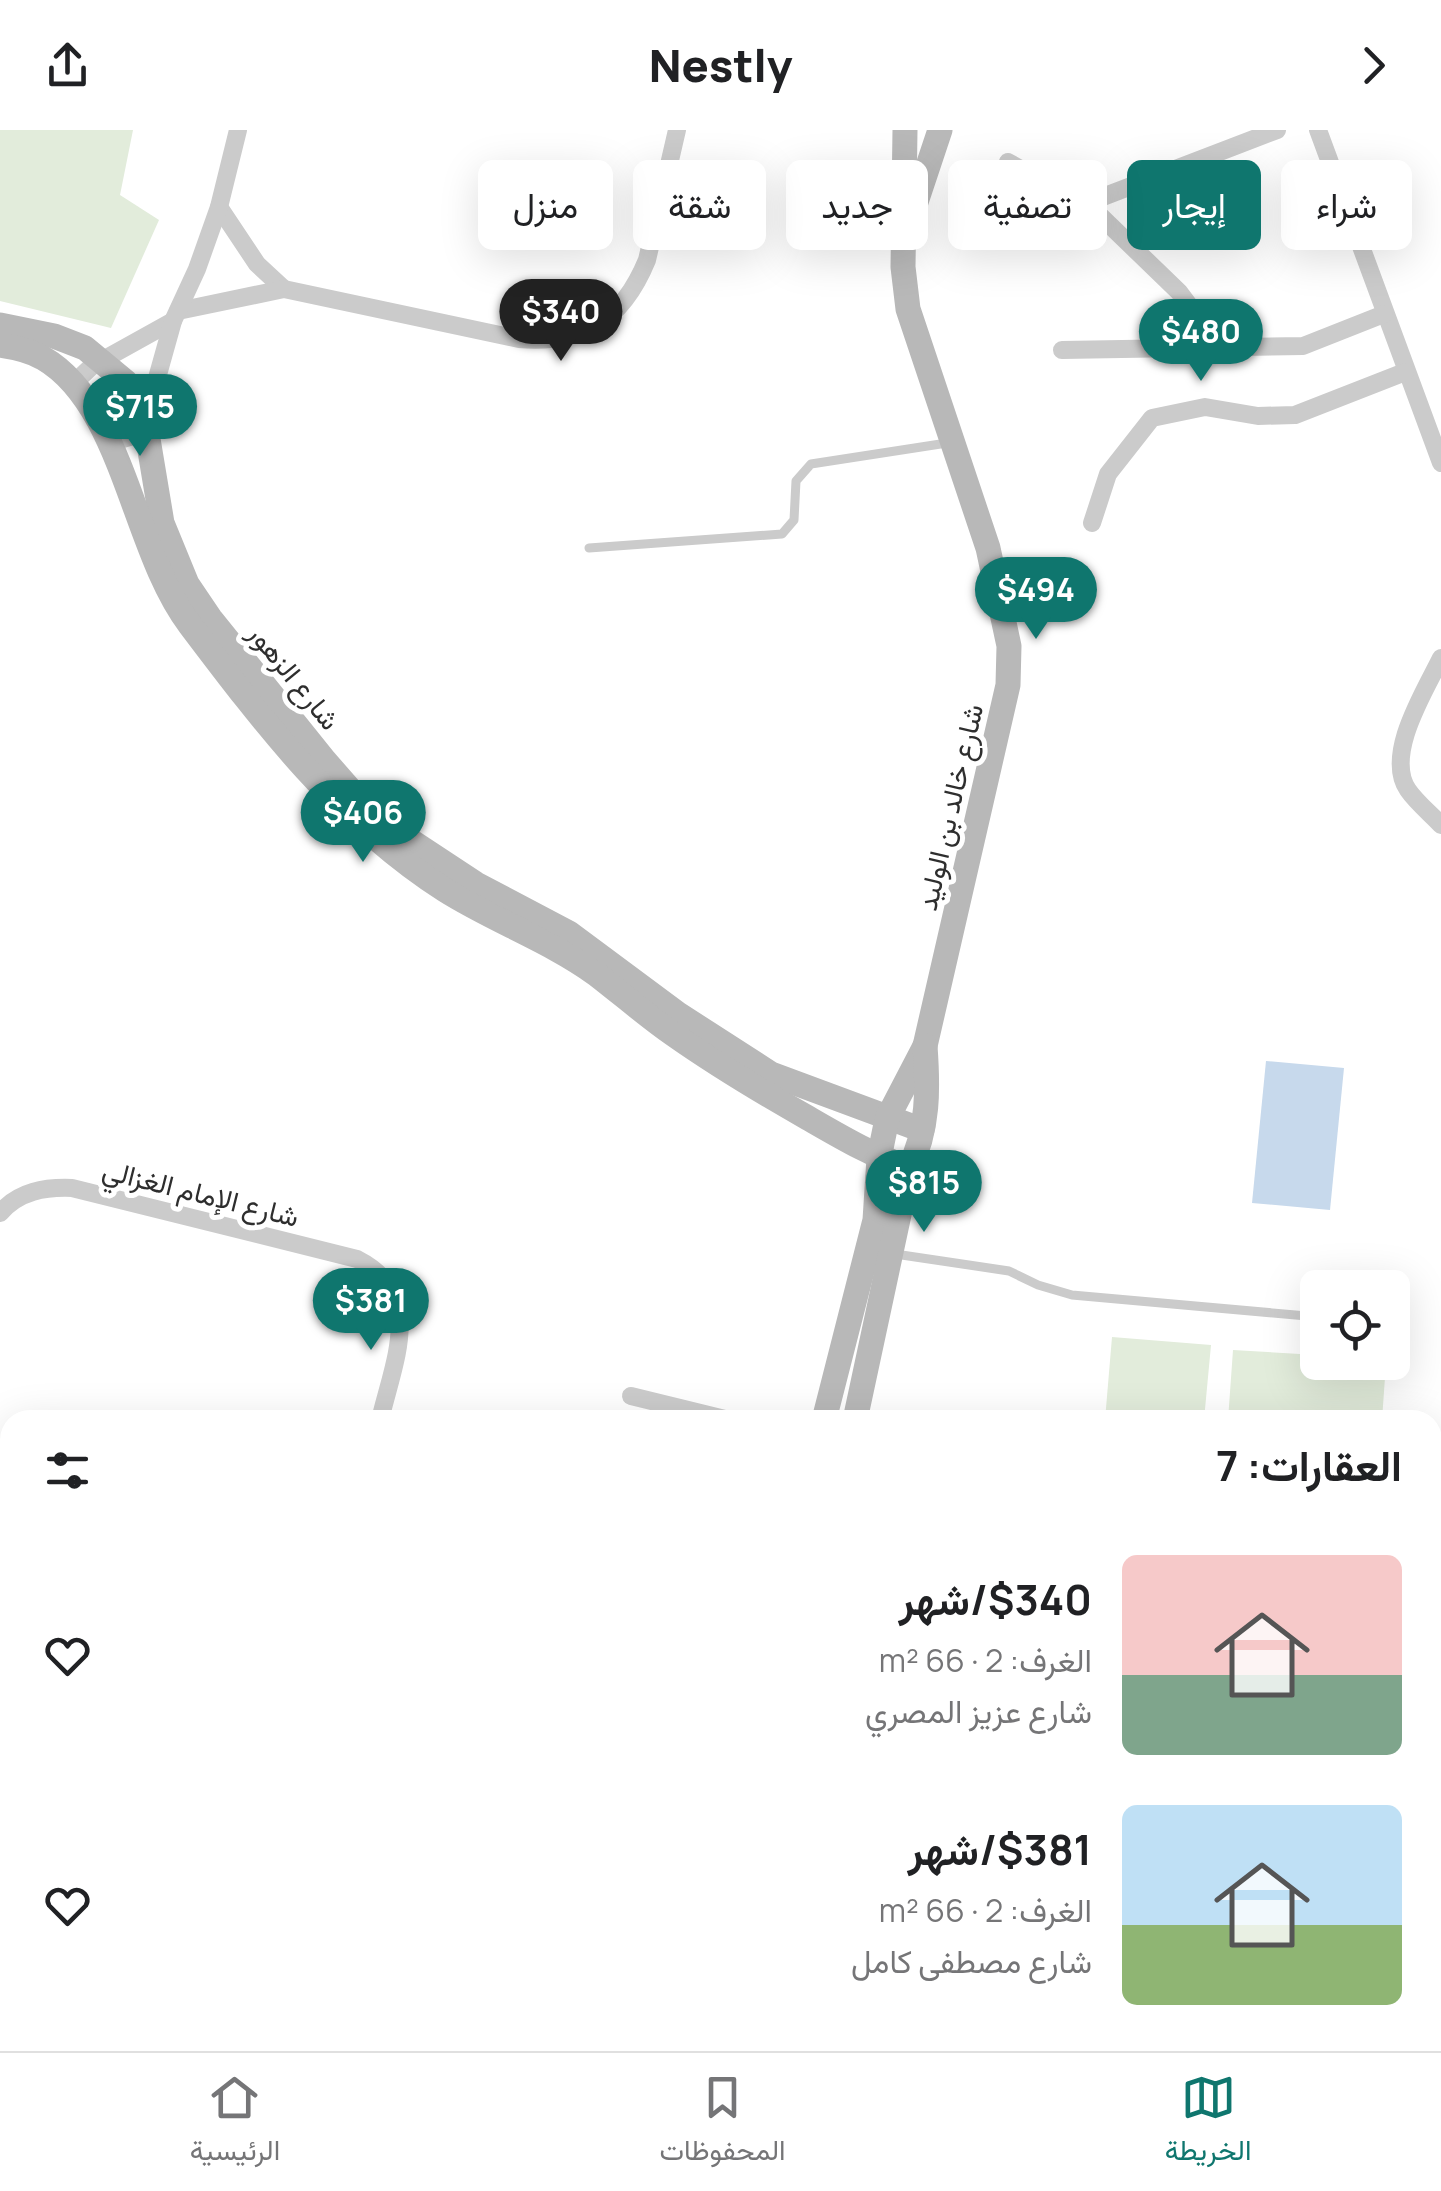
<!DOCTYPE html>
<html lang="ar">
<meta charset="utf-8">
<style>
body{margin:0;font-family:Manrope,Vazirmatn,sans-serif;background:#f6f6f6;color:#202124;direction:rtl;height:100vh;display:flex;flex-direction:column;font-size:38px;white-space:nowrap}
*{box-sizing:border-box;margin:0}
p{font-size:32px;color:#757577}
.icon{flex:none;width:55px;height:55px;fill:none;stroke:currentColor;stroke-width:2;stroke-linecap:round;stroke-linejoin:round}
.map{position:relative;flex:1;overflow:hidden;direction:ltr}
.details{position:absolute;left:0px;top:1280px;width:1442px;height:642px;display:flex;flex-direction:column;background:#fff;border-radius:30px 30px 0 0;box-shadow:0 10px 40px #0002;direction:rtl}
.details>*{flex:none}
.banner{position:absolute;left:30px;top:30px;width:1382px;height:90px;direction:rtl;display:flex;gap:20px}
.tools{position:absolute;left:1300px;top:1140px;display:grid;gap:20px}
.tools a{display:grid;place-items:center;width:110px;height:110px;border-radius:15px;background:#fff;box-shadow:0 10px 40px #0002;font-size:50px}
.price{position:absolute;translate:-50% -85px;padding:0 22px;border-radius:35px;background:#0f766e;color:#fff;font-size:32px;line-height:65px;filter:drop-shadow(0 2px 5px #0008)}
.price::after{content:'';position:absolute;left:50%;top:60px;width:30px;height:22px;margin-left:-15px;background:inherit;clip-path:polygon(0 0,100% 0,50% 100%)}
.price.current{background:#222;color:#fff}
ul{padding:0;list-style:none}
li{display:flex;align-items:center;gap:30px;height:250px;padding:0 40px}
li span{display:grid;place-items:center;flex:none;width:280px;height:200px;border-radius:15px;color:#555}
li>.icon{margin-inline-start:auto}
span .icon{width:120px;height:120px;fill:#fffc;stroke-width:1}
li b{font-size:42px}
h2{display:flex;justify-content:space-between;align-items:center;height:120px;padding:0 40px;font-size:42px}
.chip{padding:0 35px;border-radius:15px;background:#fff;box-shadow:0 10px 40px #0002;font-size:35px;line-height:90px}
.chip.current{background:#0f766e;color:#fff}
header{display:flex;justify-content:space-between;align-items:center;height:130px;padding:0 40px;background:#fff;font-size:45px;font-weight:800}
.tab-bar{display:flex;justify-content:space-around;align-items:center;height:140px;border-top:2px solid #e0e0e0;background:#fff;font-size:28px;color:#757577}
.tab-bar a{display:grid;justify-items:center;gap:5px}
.tab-bar .current{color:#0f766e}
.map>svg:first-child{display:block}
</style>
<header><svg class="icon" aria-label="forward" viewBox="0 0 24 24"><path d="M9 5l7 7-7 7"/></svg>Nestly<svg class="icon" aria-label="share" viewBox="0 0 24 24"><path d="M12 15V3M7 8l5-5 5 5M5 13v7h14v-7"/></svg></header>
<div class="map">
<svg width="1441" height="1921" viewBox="0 0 1441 1921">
<rect width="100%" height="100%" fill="#fff"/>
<!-- green -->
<g fill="#e2ecdb">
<path d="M0 0H133L120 65 159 90 111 198 0 171Z"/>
<path d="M1112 1207 1211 1215 1204 1290H1105Z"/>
<path d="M1233 1220 1317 1225 1318 1232 1386 1233 1382 1290H1228Z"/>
</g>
<!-- water -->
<path fill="#c7d9ec" d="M1266 931 1344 938 1330 1080 1252 1073Z"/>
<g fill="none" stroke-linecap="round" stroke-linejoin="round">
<!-- lane -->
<g stroke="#cbcbcb" stroke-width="9">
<path d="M589 418 782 404 794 390 796 351 811 334 947 313"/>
<path d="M895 1124 1009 1141 1038 1155 1072 1165 1318 1187"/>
</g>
<!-- street -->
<g stroke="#cbcbcb" stroke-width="18">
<path d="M1318 0 1441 333"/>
<path d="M1008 32 1079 72 1087 73 1277 0"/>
<path d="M1087 73 1179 162 1188 174 1206 218"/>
<path d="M219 77 257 134 284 159"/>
<path d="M178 181 284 159 519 209C583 214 622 191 647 130L677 0"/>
<path d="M1062 220 1303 216 1384 184"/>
<path d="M74 253 92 236 173 191"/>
<path d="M107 309 119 310 133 306 145 291 173 191 197 139 219 77 238 0"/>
<path d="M1092 393 1108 344 1152 288 1205 277 1258 286 1295 285 1405 242"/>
<path d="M1441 528C1425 561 1384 625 1408 660 1417 673 1431 684 1441 695"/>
<path d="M0 1083C19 1061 45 1057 72 1058L357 1129C426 1164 394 1230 380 1290"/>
<path d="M631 1266 729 1290"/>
<path d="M0 1376 10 1378"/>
<path d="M509 1912 551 1921"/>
<path d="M3 1921 10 1887"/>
<path d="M235 1921 237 1912"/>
<path d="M726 1921 729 1912"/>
<path d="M1177 1921 1178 1912"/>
</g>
<!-- secondary -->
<g stroke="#b8b8b8" stroke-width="25">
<path d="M913 81 940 0"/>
<path d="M0 195 54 206 85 218 126 252 145 291 162 393 187 454 210 488 325 631 353 663 391 698 476 754 569 803 678 884 771 944 922 1000"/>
<path d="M0 215C14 217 30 220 43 228 124 275 133 421 190 495 264 593 340 693 445 760 494 791 549 810 596 844 622 864 647 886 673 904 717 935 762 962 808 988 841 1007 873 1026 909 1038"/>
<path d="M824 1290 875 1090 879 1028 887 989 925 916 1008 555 1009 516 988 418 908 179 903 137 905 0"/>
<path d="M855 1290 909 1038C929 1000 928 957 925 916"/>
<path d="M1432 1418 1441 1420"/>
<path d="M1432 1444 1441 1446"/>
<path d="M477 1921 478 1912"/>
</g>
</g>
<g text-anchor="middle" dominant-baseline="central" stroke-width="10" stroke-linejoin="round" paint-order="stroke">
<!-- street labels -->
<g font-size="28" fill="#2e2e2e" stroke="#fff">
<text transform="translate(295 546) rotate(51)">شارع الزهور</text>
<text transform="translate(949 677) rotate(-77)">شارع خالد بن الوليد</text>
<text transform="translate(201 1062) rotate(14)">شارع الإمام الغزالي</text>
</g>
</g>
</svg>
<div class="tools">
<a><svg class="icon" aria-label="locate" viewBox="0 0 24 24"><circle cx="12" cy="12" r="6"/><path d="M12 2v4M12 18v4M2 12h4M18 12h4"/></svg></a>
</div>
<b class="price current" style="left:561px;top:234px">$340</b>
<b class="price" style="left:1201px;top:254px">$480</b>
<b class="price" style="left:140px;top:329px">$715</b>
<b class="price" style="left:1036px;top:512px">$494</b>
<b class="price" style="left:363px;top:735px">$406</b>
<b class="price" style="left:924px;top:1105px">$815</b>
<b class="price" style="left:371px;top:1223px">$381</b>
<div class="banner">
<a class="chip">شراء</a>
<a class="chip current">إيجار</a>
<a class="chip">تصفية</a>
<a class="chip">جديد</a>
<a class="chip">شقة</a>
<a class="chip">منزل</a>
</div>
<section class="details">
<h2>العقارات: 7<svg class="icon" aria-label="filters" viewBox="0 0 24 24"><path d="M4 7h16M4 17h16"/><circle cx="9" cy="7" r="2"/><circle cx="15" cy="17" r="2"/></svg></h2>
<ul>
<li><span style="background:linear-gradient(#f6c9c9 60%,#7fa58c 0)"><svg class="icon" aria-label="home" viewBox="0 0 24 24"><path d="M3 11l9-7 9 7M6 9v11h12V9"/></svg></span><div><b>$340/شهر</b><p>الغرف: 2 · 66 m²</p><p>شارع عزيز المصري</p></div><svg class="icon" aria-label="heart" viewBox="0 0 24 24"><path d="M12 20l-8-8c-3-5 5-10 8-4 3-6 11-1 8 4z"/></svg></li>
<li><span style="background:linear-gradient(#bfe0f5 60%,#8fb573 0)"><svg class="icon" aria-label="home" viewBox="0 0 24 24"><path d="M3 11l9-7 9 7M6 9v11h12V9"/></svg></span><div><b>$381/شهر</b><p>الغرف: 2 · 66 m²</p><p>شارع مصطفى كامل</p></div><svg class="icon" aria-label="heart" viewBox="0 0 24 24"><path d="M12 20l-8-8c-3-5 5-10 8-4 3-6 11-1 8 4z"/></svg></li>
</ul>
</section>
</div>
<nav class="tab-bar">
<a class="current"><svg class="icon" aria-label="map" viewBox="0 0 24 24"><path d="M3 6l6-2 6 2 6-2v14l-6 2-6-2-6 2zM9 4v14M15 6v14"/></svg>الخريطة</a>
<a><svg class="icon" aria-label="saved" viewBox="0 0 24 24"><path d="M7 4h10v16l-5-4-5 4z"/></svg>المحفوظات</a>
<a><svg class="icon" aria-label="home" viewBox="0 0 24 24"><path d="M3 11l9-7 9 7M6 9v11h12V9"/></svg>الرئيسية</a>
</nav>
